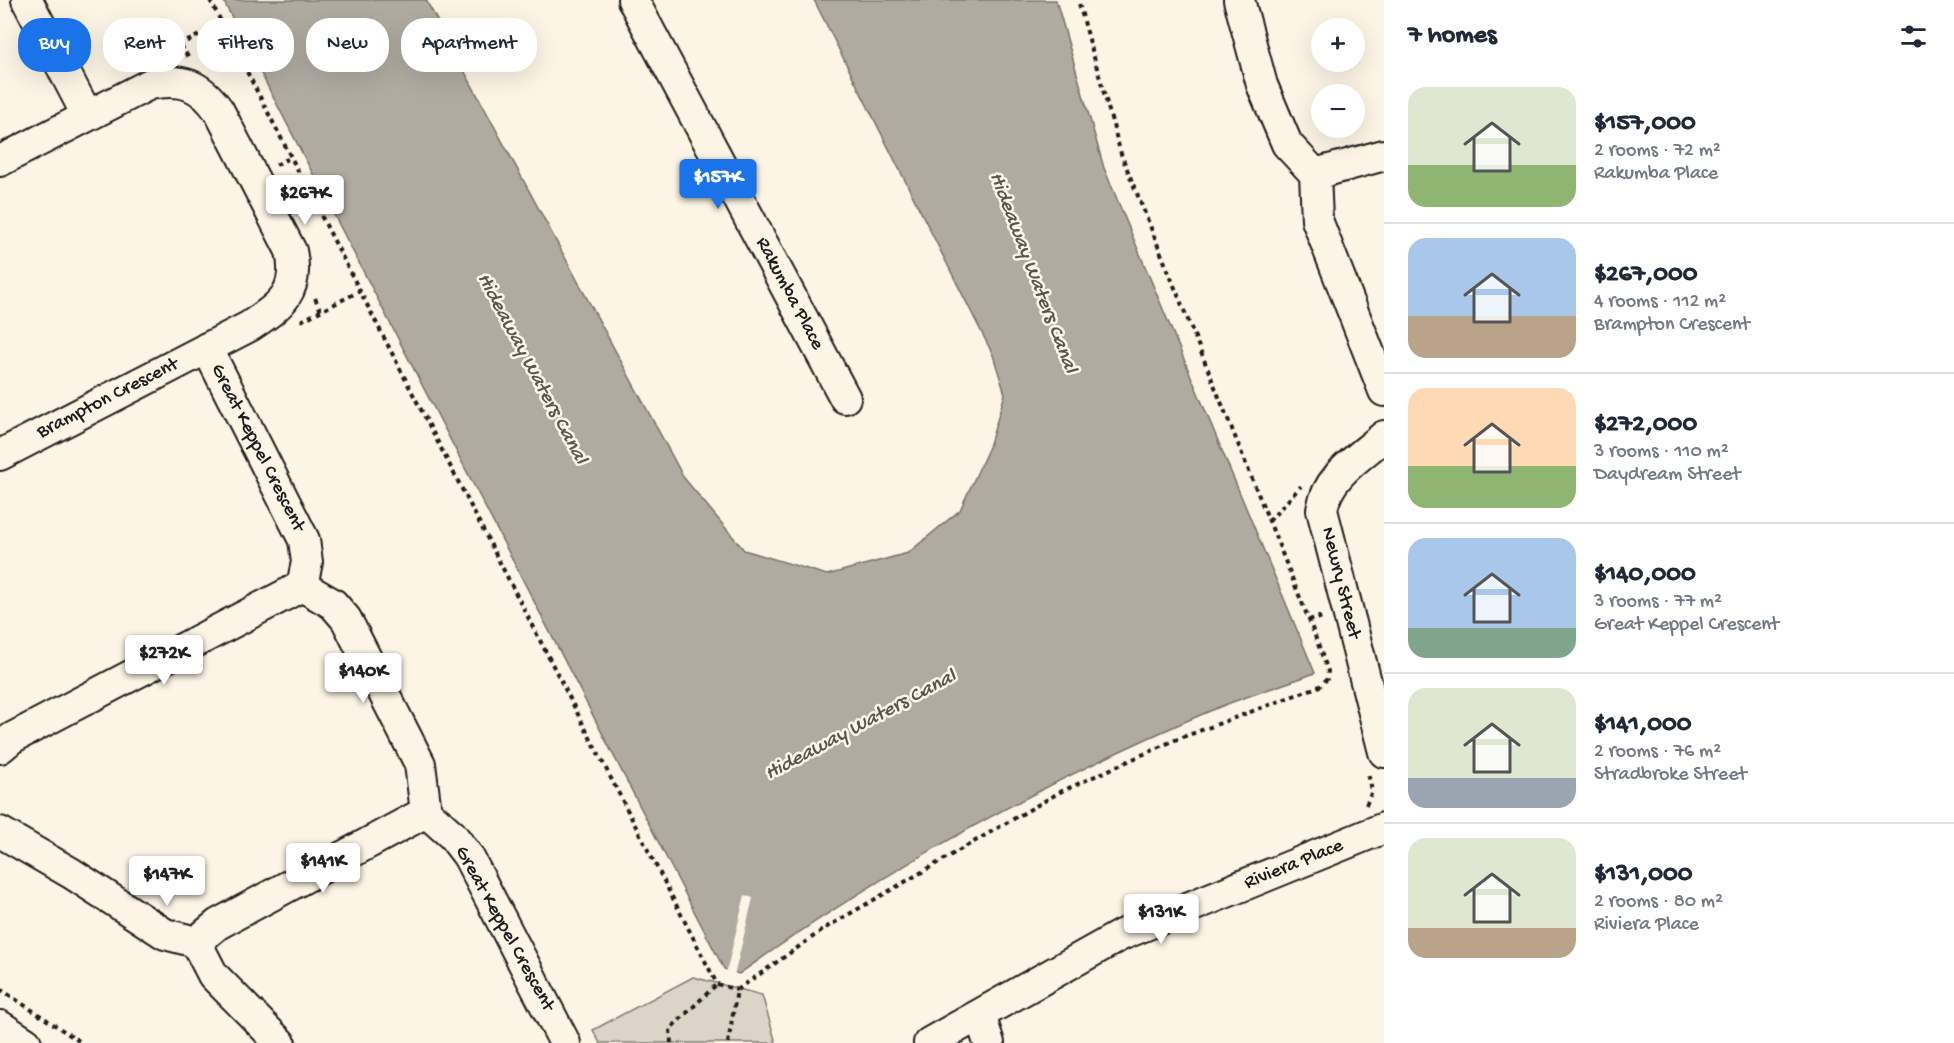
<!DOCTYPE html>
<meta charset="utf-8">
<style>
body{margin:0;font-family:"Gochi Hand",sans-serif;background:#f6f6f7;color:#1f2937;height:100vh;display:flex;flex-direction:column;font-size:22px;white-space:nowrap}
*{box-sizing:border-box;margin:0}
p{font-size:20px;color:#747a83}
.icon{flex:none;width:33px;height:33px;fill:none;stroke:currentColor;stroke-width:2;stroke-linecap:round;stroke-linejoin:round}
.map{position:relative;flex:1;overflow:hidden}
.side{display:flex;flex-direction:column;background:#fff;width:570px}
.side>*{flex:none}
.banner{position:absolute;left:18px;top:18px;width:570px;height:54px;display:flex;gap:12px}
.controls{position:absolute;left:1311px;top:18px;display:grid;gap:12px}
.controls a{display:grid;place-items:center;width:54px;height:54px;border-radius:50%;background:#fff;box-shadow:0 6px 24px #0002;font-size:30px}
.price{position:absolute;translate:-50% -51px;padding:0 14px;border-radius:6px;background:#fff;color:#222;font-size:20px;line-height:39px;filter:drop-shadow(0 2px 3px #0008)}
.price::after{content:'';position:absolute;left:50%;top:36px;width:18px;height:14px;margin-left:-9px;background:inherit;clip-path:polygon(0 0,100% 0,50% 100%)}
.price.active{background:#1a73e8;color:#fff}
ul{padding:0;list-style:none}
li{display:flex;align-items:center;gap:18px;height:150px;padding:0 24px}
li+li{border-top:2px solid #e0e1e3}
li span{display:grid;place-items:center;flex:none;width:168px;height:120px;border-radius:18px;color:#555}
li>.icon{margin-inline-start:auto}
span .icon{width:72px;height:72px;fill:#fffc;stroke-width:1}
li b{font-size:26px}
h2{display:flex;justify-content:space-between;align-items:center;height:72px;padding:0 24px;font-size:26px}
.pill{padding:0 21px;border-radius:24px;background:#fff;box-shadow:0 6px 24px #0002;font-size:21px;line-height:54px}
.pill.active{background:#1a73e8;color:#fff}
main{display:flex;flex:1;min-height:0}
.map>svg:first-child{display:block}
</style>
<main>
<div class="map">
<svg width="1384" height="1043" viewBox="0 0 1384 1043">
<rect width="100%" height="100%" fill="#fcf5e5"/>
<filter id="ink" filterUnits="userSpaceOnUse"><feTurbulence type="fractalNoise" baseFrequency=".0167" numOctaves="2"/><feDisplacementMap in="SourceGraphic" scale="12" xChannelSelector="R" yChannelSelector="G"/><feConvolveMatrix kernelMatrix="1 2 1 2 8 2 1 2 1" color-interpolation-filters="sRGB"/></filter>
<g filter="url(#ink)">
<!-- green -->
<path fill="#dbd5c8" stroke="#7c7872" stroke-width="1.5" d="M693 977 762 995 776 1043H600L593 1030Z"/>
<!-- water -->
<path fill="#b0aba1" stroke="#75726c" stroke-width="1.5" d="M223 0H426L684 478 744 550 827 575 908 553 960 510 989 447 1005 394 993 355 814 0H1056L1104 168 1315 673C1283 685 1249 695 1217 708 1052 777 884 870 739 974L724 969Z"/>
<!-- pier -->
<path fill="#fcf5e5" d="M745 895 753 898 734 976 726 973Z"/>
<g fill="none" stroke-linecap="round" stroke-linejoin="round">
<!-- minor casing -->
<g stroke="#1c1c1c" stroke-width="34">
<g id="minor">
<path d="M27 0 87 115"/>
<path d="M633 0 845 398"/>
<path d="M1239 0 1262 85 1287 144 1315 174 1317 220 1384 391"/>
<path d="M0 161 150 84C182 78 200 84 219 111L291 251C300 292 281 305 250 326L0 455"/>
<path d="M1315 174 1384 155"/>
<path d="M207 348 304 540 307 562 302 586 333 604 346 619 420 764 426 812 452 835 468 856 565 1043"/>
<path d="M1384 436C1359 458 1327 476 1322 510L1384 752"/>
<path d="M0 748 12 738 302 586"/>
<path d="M0 832 71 873 165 934 196 942 213 975 280 1043"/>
<path d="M196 942 218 924 426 812"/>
<path d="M980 1015 989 1043"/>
<path d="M0 1026 26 1043"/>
<path d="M929 1043 1121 935 1384 828"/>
</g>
</g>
<!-- path -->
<g stroke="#1c1c1c" stroke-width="4" stroke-dasharray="4.5 4.5" stroke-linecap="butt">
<path d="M210 0 717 984 737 990"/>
<path d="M181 45 188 57"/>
<path d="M163 54 222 23"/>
<path d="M276 165 291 157"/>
<path d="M315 298 321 311"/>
<path d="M301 321 360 291"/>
<path d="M1269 521 1301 486"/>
<path d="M1309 620 1319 617 1320 620"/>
<path d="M1366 805 1372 791 1368 773"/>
<path d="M0 989 82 1043"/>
<path d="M671 1043 670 1029 717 984"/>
<path d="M728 1043 737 990 827 927 1060 792 1175 740 1320 686 1327 679 1328 671 1309 620 1121 154 1078 0"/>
</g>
<!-- minor -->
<use href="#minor" stroke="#fcf5e5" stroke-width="30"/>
</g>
</g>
<g text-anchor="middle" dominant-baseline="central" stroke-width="5" stroke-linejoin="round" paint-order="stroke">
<!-- street labels -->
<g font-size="20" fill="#1c1c1c" stroke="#fcf5e5">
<text transform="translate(789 294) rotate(62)">Rakumba Place</text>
<text transform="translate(108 399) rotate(-27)">Brampton Crescent</text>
<text transform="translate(257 448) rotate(63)">Great Keppel Crescent</text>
<text transform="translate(1340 583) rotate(76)">Newry Street</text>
<text transform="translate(1294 865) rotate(-22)">Riviera Place</text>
<text transform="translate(504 929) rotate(61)">Great Keppel Crescent</text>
</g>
<!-- water labels -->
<g font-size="21" font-style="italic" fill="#575551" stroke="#fcf5e5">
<text transform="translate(1032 273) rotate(69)">Hideaway Waters Canal</text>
<text transform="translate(531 369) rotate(62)">Hideaway Waters Canal</text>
<text transform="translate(861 726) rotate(-28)">Hideaway Waters Canal</text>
</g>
</g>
</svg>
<div class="controls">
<a>+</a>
<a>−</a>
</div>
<b class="price active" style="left:718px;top:210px">$157K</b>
<b class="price" style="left:305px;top:226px">$267K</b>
<b class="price" style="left:164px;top:686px">$272K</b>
<b class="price" style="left:363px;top:704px">$140K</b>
<b class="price" style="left:323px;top:894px">$141K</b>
<b class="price" style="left:167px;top:907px">$147K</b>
<b class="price" style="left:1161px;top:945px">$131K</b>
<div class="banner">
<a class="pill active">Buy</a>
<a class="pill">Rent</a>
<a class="pill">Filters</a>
<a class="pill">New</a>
<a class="pill">Apartment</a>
</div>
</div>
<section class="side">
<h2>7 homes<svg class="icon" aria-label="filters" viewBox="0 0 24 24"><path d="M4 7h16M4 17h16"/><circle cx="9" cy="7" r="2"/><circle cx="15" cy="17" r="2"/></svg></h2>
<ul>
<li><span style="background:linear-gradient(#dfe7d0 65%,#8fb573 0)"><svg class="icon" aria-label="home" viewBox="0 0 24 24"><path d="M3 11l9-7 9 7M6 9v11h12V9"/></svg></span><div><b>$157,000</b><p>2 rooms · 72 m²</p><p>Rakumba Place</p></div></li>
<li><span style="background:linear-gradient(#a9c7e8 65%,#b9a48a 0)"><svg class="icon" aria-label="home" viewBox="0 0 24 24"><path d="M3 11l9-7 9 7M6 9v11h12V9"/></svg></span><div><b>$267,000</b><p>4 rooms · 112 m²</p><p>Brampton Crescent</p></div></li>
<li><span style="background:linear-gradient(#ffd9b3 65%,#8fb573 0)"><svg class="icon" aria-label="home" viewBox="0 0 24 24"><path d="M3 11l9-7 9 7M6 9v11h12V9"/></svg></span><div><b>$272,000</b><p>3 rooms · 110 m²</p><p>Daydream Street</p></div></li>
<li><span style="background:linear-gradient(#a9c7e8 75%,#7fa58c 0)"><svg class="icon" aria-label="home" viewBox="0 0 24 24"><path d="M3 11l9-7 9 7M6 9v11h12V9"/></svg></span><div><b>$140,000</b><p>3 rooms · 77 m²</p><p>Great Keppel Crescent</p></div></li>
<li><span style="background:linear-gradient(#dfe7d0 75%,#9aa5b1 0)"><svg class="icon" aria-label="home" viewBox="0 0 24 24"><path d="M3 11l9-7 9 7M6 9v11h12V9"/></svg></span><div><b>$141,000</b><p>2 rooms · 76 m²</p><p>Stradbroke Street</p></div></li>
<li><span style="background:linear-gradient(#dfe7d0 75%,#b9a48a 0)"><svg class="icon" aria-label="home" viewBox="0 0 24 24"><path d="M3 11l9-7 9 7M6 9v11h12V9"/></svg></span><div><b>$131,000</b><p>2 rooms · 80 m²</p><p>Riviera Place</p></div></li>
</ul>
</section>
</main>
